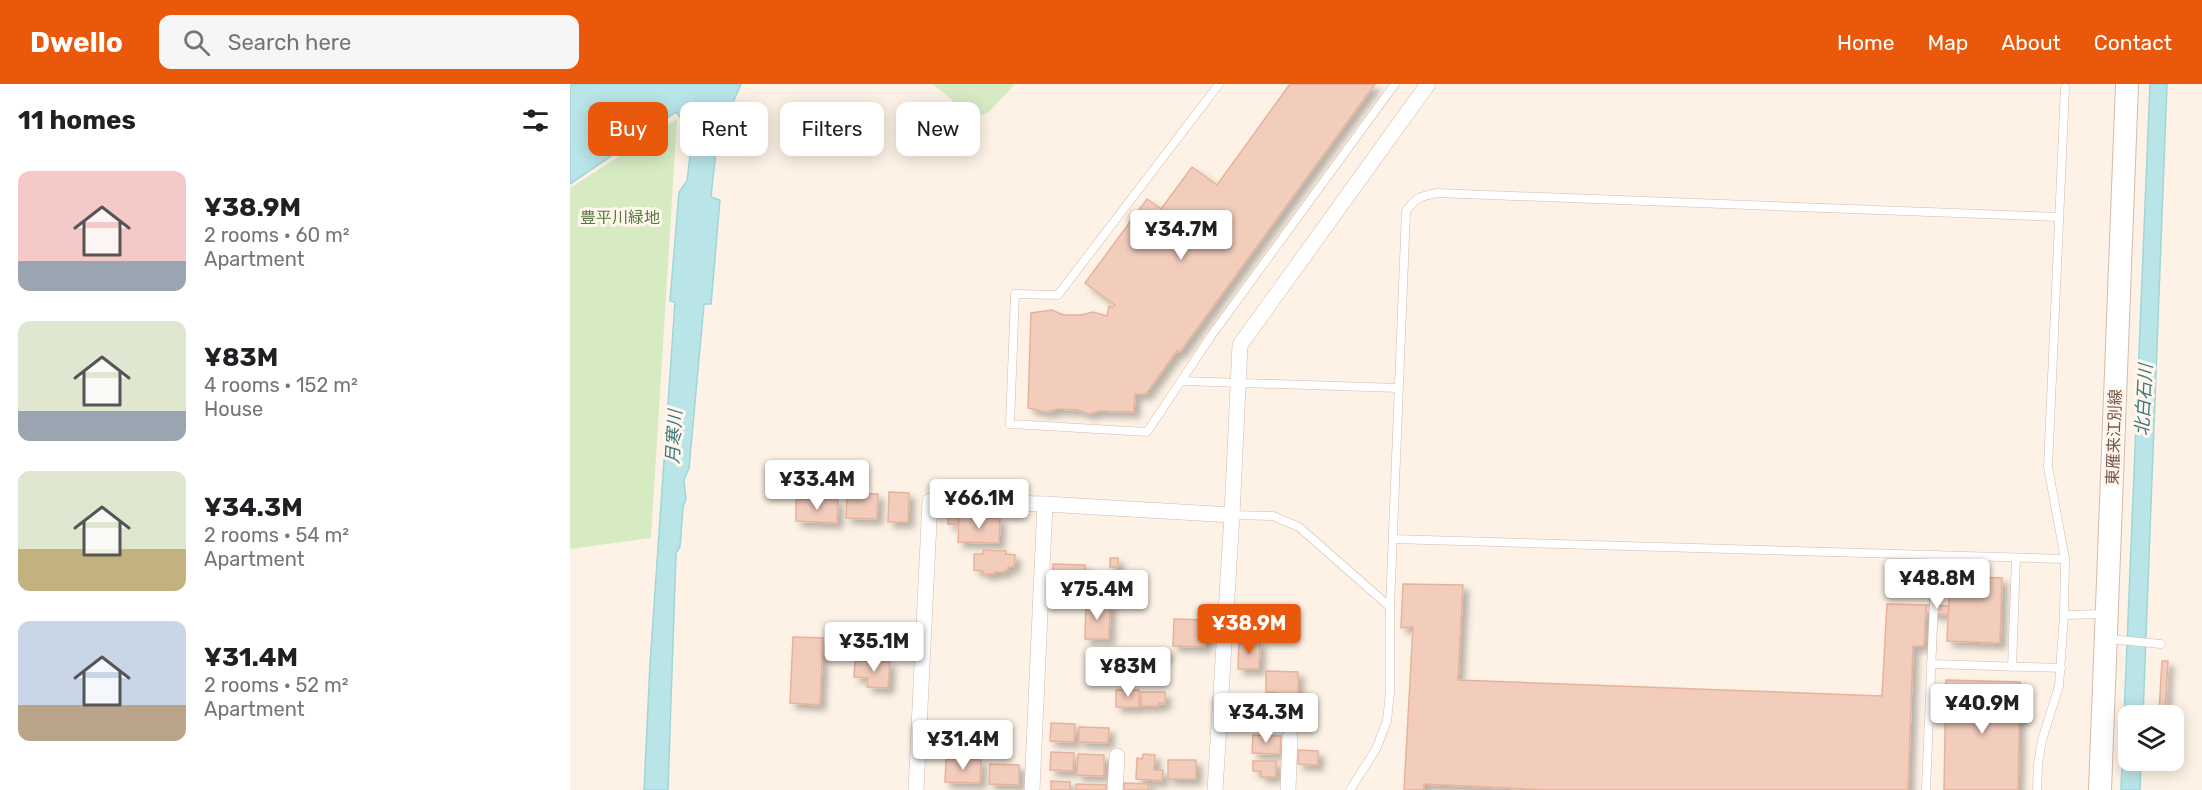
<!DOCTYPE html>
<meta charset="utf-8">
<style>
body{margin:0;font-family:Rubik,"Noto Sans JP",sans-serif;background:#f6f6f6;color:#202124;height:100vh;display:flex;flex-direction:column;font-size:22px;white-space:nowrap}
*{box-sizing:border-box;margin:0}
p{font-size:20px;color:#757577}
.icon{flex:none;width:33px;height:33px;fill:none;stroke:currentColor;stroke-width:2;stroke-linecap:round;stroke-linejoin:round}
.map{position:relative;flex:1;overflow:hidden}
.sheet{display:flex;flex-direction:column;background:#fff;width:570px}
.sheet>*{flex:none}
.banner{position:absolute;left:18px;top:18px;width:570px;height:54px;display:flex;gap:12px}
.buttons{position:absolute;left:1548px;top:621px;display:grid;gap:12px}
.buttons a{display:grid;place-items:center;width:66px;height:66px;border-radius:12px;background:#fff;box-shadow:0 3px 15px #0003;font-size:30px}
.price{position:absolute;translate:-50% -51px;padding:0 14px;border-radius:6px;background:#fff;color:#222;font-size:20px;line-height:39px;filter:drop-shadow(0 2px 3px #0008)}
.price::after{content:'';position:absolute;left:50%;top:36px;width:18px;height:14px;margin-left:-9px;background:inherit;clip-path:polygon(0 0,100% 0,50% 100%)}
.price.on{background:#ea580c;color:#fff}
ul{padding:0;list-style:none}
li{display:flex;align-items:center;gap:18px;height:150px;padding:0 18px}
li span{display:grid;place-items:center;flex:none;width:168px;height:120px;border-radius:12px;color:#555}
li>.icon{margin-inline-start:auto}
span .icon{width:72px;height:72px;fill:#fffc;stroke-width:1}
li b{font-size:26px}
h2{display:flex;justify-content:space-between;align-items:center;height:72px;padding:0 18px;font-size:26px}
.chip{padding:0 21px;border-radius:12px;background:#fff;box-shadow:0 3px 15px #0003;font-size:21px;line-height:54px}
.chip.on{background:#ea580c;color:#fff}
header{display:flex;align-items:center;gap:36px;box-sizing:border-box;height:84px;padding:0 30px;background:#ea580c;color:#fff}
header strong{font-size:28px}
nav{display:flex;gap:33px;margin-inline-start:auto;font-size:21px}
.search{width:420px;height:54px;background:#f6f6f6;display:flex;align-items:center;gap:15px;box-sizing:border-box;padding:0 21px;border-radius:12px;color:#757577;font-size:22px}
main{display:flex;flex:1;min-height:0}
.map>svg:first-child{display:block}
</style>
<header>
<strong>Dwello</strong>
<div class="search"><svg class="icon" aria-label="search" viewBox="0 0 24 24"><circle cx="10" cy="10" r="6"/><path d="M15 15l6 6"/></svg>Search here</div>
<nav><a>Home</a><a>Map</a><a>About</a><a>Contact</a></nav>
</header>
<main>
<section class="sheet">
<h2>11 homes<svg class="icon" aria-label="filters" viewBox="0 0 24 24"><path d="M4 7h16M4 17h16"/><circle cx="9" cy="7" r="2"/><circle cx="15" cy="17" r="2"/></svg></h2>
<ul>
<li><span style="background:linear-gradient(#f6c9c9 75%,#9aa5b1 0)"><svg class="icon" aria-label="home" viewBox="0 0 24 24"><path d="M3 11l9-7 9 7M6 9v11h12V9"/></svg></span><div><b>¥38.9M</b><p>2 rooms · 60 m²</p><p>Apartment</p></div></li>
<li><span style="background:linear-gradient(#dfe7d0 75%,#9aa5b1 0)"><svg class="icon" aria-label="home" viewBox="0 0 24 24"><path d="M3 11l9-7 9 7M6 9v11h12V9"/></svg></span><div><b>¥83M</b><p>4 rooms · 152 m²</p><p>House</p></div></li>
<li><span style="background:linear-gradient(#dfe7d0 65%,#c2b280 0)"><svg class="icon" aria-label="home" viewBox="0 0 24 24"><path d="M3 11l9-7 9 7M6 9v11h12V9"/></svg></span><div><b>¥34.3M</b><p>2 rooms · 54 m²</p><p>Apartment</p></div></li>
<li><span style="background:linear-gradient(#c9d6e8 70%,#b9a48a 0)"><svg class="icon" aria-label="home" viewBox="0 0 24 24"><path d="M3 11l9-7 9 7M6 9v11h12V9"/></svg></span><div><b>¥31.4M</b><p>2 rooms · 52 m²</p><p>Apartment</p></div></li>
</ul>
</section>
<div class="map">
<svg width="1632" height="706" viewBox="0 0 1632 706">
<defs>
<filter id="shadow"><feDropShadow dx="5.5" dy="5.5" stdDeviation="3" flood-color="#0004"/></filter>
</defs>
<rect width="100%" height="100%" fill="#fdf2e5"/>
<!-- green -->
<g fill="#d7ebc3">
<path d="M363 0H445L419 28 404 35Z"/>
<path d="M107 35 81 454 0 465V104Z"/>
</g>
<!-- water -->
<g fill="#b9e5e8" stroke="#9fd6da" stroke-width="1.5">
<path d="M0 0H171L157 32 146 67 141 113 150 116 141 220H134L119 384 114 396 116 415 113 423 110 463 106 469 98 706H74L80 580 105 218 100 217 109 108 117 97 123 45 117 35H112L106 28 0 100Z"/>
<path d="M1580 0H1597L1573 631 1558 632V676L1571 677 1570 706H1551Z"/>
</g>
<!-- building -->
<g fill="#f3cdbc" stroke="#e7b29c" stroke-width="1.5" filter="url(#shadow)">
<path d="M720 0H805L610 268 607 267 576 310H565L564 328 529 327 519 330 508 326 488 325 477 328 458 324 461 229 482 226 493 231H511L523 228 537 232 539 222 542 224 545 221 515 199 577 115 591 125 622 83 647 101Z"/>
<path d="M319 408 339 409 338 438H318Z"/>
<path d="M277 409 308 410 307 435 276 434Z"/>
<path d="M226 415 268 416 267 439 226 437Z"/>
<path d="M389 433 430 434 429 459 388 458Z"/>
<rect x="378" y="434" width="10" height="6"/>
<path d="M413 466 436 467V470L445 471 444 483H438V486H435V488H425V490H413V487L404 486V470H413Z"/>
<rect x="540" y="474" width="8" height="9"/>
<path d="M483 480 515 481V499H483Z"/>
<path d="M1380 492 1432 494 1430 559 1377 557Z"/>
<path d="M833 500 893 501 888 596 1312 612 1317 520 1356 521 1354 562H1343L1338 706H976L854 700V706H834L843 543 831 544Z"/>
<path d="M516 519 540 520 539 555H515Z"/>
<path d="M1356 521 1379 522 1378 531 1356 529Z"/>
<path d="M604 535 637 536 636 563 603 562Z"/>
<path d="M223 553 253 554 250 621 220 619Z"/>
<path d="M669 557H690L689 585H668Z"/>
<path d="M585 565H597V573L584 572Z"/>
<path d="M285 577 320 578 318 604 297 603 298 594 284 593Z"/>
<path d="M1592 577H1598L1595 628 1589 627Z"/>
<path d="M696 587 728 588V612H707V609L696 608Z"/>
<path d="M1376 596 1450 598 1448 706H1374Z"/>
<rect x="546" y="606" width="23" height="17"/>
<path d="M571 608H595V620L589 619V622H571Z"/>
<path d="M481 639 505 640 504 658 480 657Z"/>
<path d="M509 643 539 644 538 659 509 658Z"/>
<path d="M683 651 711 652 710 670 682 669Z"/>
<path d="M728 666 748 667V681L728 680Z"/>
<path d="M481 668 504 669 503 687 480 686Z"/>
<path d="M508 670 534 671V692L507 691Z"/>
<path d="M573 670 585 671 584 686H593L592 697 566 695 567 674 572 675Z"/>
<path d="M376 675 411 676 410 699 375 698Z"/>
<rect x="598" y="676" width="28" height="19"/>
<path d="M683 677H706V693H691V687H683Z"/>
<path d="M420 680 449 681V701L419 700Z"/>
<path d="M481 697 500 698V706H481Z"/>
<path d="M554 699 579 700 578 706H554Z"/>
<path d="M506 700 536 701V706H506Z"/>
</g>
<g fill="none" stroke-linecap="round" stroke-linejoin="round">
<!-- lane casing -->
<g stroke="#d1baad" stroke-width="9">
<g id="lane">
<path d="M649 0 488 211 445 210 440 340 577 348 641 252 825 0"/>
<path d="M611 297 828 304"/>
<path d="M662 431 703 432 729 443 820 523"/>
<path d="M823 455 1495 475"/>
<path d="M1494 531 1534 530"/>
<path d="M1539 555 1591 560"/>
<path d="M1361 580 1491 584"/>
<path d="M1442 583 1446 474"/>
<path d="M1356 705 1366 471"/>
<path d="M780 706 806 665 817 637 820 608V523L836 128C844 114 851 112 867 109L1488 133"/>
<path d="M1467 706 1468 680 1472 656 1489 602 1494 531 1495 475 1478 383 1495 4"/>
</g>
</g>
<!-- street casing -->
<g stroke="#d1baad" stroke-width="16">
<g id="street">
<path d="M346 706 360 417 475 420 662 431"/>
<path d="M462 706 475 420"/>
<path d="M545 706 547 672"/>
<path d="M645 706 662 431 670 261 858 0"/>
<path d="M718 706 720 653"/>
</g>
</g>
<!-- secondary casing -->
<g stroke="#d4baab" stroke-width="24">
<path id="secondary" d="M1530 706 1557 0"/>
</g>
<!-- lane -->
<use href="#lane" stroke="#fff" stroke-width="8"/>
<!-- street -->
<use href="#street" stroke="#fff" stroke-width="15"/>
<!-- secondary -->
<use href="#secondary" stroke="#fff" stroke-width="22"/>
</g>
<g text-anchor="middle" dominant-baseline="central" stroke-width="6" stroke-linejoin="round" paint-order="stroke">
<!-- park labels -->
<g font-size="16" fill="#54783e" stroke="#fff6ec">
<text x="50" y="133">豊平川緑地</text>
</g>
<!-- street labels -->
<g font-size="16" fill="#775649" stroke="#fff6ec">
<text transform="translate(1544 353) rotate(-88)">東雁来江別線</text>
</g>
<!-- water labels -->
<g font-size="18" font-style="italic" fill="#3c787d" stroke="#fff6ec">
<text transform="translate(1574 316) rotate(-87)">北白石川</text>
<text transform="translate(104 353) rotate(-87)">月寒川</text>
</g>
</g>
</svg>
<div class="buttons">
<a><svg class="icon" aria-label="layers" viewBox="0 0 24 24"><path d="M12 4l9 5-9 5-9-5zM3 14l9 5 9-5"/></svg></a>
</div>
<b class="price" style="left:611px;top:177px">¥34.7M</b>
<b class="price" style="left:247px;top:427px">¥33.4M</b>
<b class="price" style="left:409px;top:446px">¥66.1M</b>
<b class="price" style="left:1367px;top:526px">¥48.8M</b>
<b class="price" style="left:527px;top:537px">¥75.4M</b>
<b class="price on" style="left:679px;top:571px">¥38.9M</b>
<b class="price" style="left:304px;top:589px">¥35.1M</b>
<b class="price" style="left:558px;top:614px">¥83M</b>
<b class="price" style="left:1412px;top:651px">¥40.9M</b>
<b class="price" style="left:696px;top:660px">¥34.3M</b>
<b class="price" style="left:393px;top:687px">¥31.4M</b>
<div class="banner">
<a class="chip on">Buy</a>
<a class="chip">Rent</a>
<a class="chip">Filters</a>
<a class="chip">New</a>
</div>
</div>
</main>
